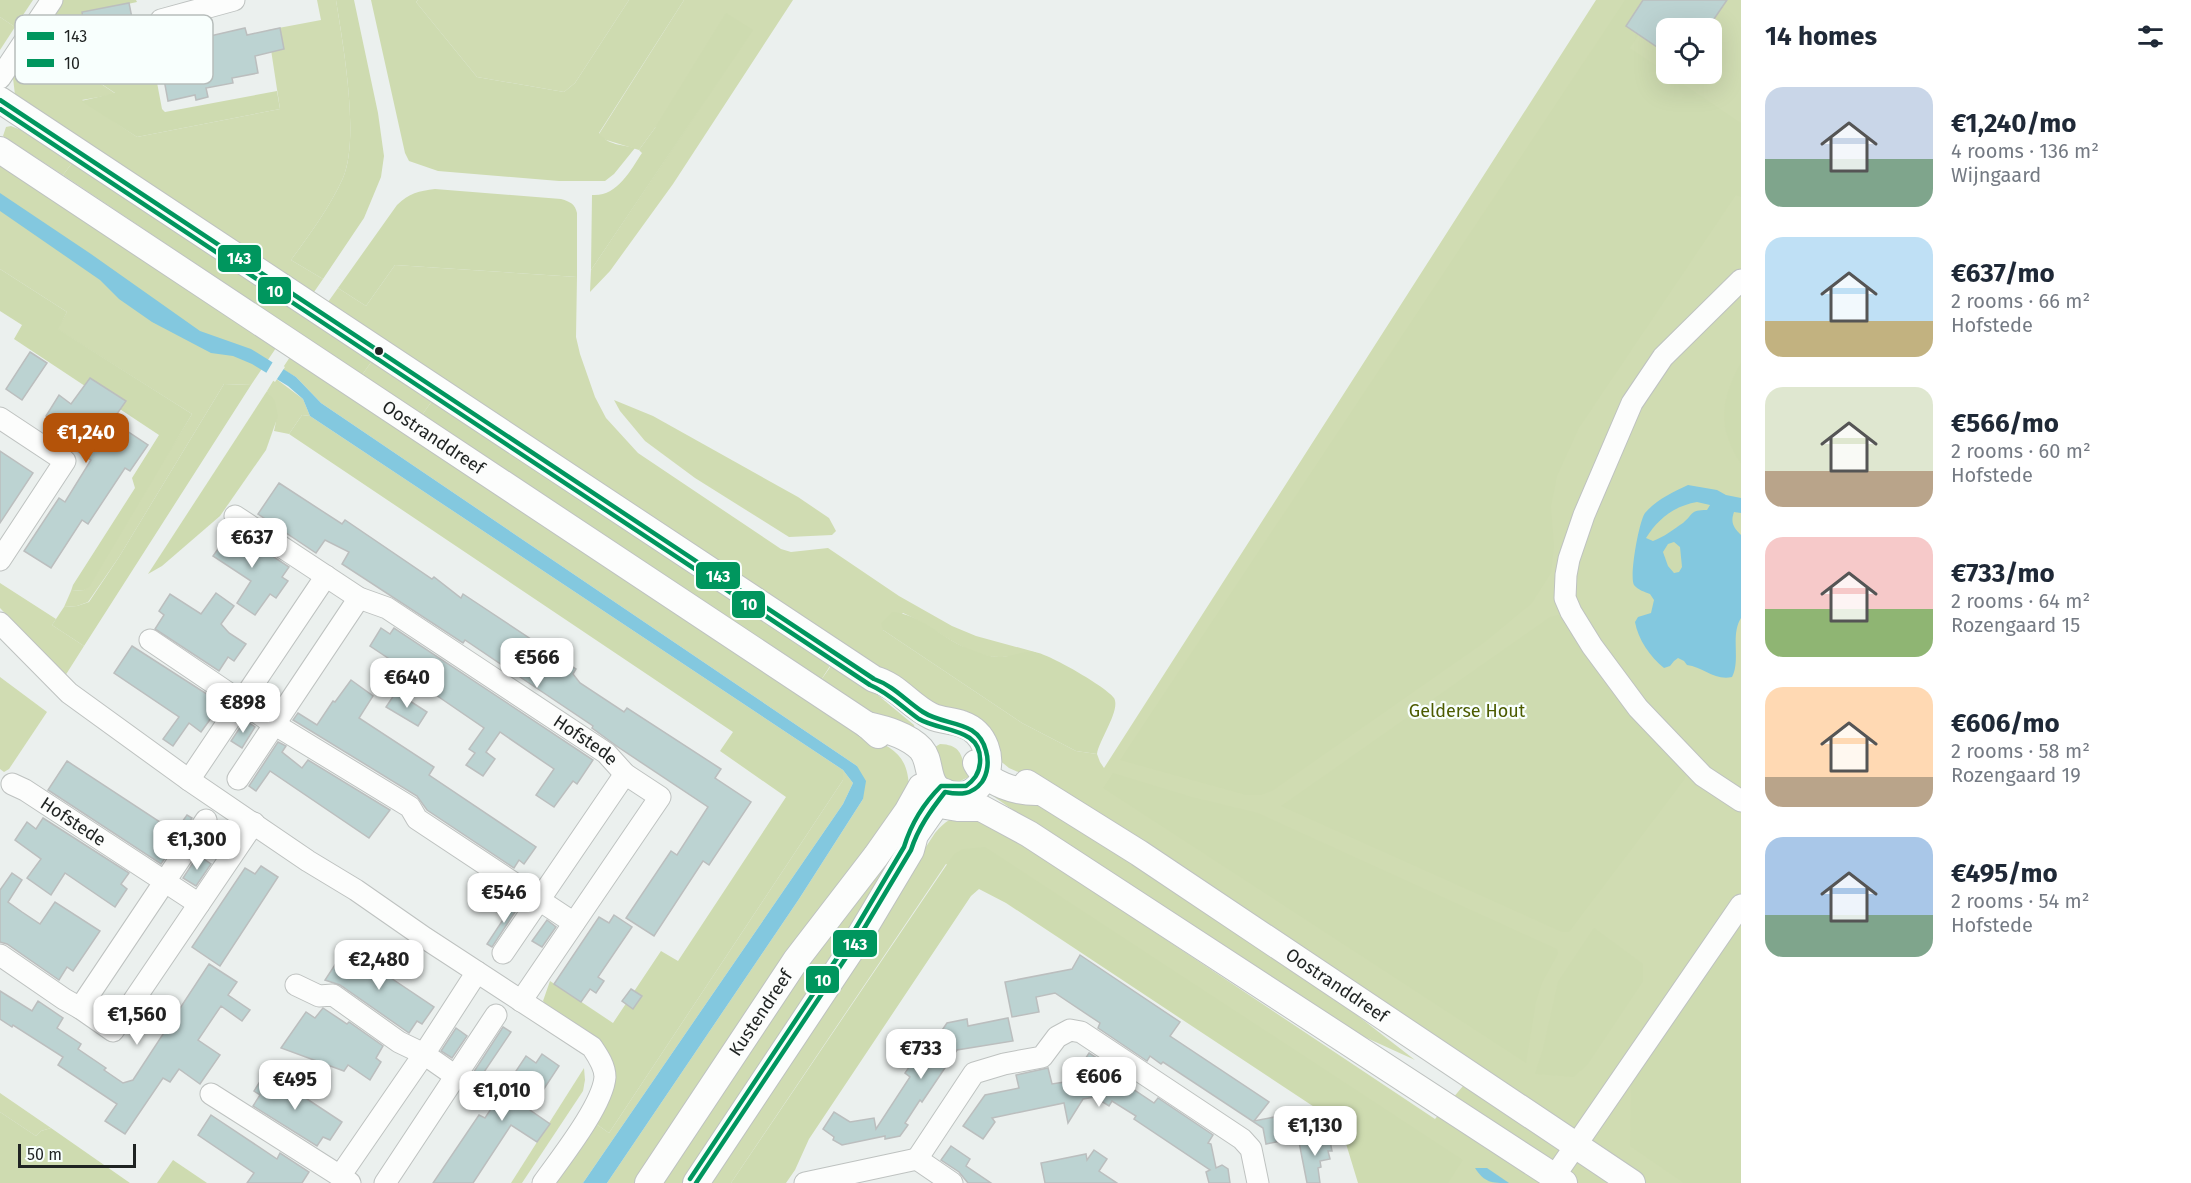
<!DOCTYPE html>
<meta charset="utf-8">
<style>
body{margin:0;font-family:"Fira Sans",sans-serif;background:#f6f6f7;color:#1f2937;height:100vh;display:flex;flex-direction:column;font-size:22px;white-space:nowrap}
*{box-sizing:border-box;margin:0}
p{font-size:20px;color:#747a83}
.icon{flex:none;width:33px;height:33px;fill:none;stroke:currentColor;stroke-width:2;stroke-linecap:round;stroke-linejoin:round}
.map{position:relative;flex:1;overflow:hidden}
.panel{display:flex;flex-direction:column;background:#fff;width:450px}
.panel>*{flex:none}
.controls{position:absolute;left:1656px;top:18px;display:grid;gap:12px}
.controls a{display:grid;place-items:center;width:66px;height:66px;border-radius:12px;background:#fff;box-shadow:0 6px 24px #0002;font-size:30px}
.scale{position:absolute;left:18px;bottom:15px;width:118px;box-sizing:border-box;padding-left:6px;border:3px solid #1f2322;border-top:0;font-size:16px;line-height:21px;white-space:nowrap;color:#1f2322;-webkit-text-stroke:4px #f8fffd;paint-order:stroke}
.price{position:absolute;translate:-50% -51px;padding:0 14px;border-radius:12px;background:#fff;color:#222;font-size:20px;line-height:39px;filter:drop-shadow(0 2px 3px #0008)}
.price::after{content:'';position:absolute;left:50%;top:36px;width:18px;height:14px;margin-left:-9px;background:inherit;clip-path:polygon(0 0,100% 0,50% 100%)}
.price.selected{background:#b45309;color:#fff}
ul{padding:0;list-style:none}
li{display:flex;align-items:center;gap:18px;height:150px;padding:0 24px}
li span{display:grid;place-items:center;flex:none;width:168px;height:120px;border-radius:18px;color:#555}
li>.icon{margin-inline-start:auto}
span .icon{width:72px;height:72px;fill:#fffc;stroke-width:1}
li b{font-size:26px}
h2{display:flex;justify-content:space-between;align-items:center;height:72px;padding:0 24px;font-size:26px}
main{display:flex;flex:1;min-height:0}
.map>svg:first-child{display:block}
</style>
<main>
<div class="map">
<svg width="1741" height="1183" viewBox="0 0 1741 1183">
<rect width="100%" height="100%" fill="#ebf0ee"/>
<!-- green -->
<g fill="#d0dcb2" fill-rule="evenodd">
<path d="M317 0H336C343 45 360 138 343 178 330 207 310 234 291 260L323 279 314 292 59 125 15 95 13 78 37 41 116 94 82 100 137 137 280 109 268 30 321 20Z"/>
<path d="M418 0H629L575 83 564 92 477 77 416 2Z"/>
<path d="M684 0H793L673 184 610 271 590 292 591 270 752 30 655 128 639 150 603 139 599 134Z"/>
<path d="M1596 0H1741V1183H1390L1408 1152 946 864 731 1183H706L935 833C958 805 972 818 1000 829L1435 1119 1480 1066 1032 778 1009 768 940 712 894 679 328 302 338 288 366 306 395 265 577 277 576 337 580 354 595 397 606 418 638 453 781 549 791 552 828 548 899 596 952 626 976 636 1035 652C1024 654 1013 657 1002 657 968 659 933 625 903 613L883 630 1022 723 1076 751 1097 754 1100 762 1104 768ZM1666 28H1712V74H1666Z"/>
<path d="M0 17 15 27 0 50Z"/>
<path d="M11 126 21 130 72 163 63 175 3 136 6 127Z"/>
<path d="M0 163 276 348 251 385 224 384 119 557 88 602 77 606 64 607 71 591 84 590 192 414 57 329 67 312 0 269Z"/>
<path d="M290 357 507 502 864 733C894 750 909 754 909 792L769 982 635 1183H607L799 899 863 799 857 766 321 403 296 377 282 369Z"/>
<path d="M372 361 432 401 422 415 362 375Z"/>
<path d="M275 378 303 399 310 416 302 415 289 434 274 431C278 415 277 405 267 391Z"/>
<path d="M614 400 653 416 798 497 829 518 836 531 832 535 789 537 695 478 645 441 620 411Z"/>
<path d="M0 583 56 619 52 625 84 646 65 676 0 608Z"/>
<path d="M833 663 879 696 914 725 915 730 908 734 819 683Z"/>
<path d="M0 677 47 712 9 769 4 772 0 769Z"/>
<path d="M940 744C965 745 960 759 969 777L958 782 946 780 941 772 935 747Z"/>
<path d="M843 770 853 783 843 804 583 1183H552L592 1121 609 1133 843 780Z"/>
<path d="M992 787 1047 806 1314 982 1415 1060 1347 1029 1092 865 990 794Z"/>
<path d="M922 805 844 942 683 1183H658L828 928Z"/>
<path d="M584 1068 585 1080 583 1091 522 1183H511Z"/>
<path d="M0 1093 51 1128 41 1131 36 1136 0 1112Z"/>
</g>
<!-- forest -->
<g fill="#cedbb0">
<path d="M0 0H33L15 27 0 17Z"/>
<path d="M63 0H136L137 2 82 14 89 66 152 56 162 109 165 112 277 91 280 109 137 137 81 101 115 93 37 41Z"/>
<path d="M336 0H354L378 113 384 156 381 177 364 218 323 279 291 260C310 234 330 207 343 178 360 139 343 44 336 0Z"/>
<path d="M371 0H418L416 2 477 77 564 92 575 83 629 0H684L599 133C607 145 623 145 635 148L614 174 605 181H559L438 171 409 161 405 153Z"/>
<path d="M1625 0H1661L1630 48 1741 123V197L1736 195 1579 428 1557 476 1551 507 1554 546 1551 573 1532 603 1485 642 1272 791 1261 795H1246L1120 760Z"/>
<path d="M726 13 753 30 591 270 592 195C617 197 630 171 642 153L639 150 655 128Z"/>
<path d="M72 163 372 361 362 375 63 175Z"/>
<path d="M435 189 561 199C571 202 575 204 577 213V277L395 265 366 306 338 288 397 205C409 193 419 191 435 189Z"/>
<path d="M0 269 67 312 58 329 192 414 89 587 84 590 71 591 73 585 135 488 132 478 159 435 14 339 22 325 0 311Z"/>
<path d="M1741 362V464C1716 425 1721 401 1741 362Z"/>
<path d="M224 384 251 385 84 646 52 625 64 607 77 606 89 602 119 557Z"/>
<path d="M267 391 275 401 278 416 266 450 220 516 162 566 148 574Z"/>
<path d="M432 401 830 666 821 680 422 415Z"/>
<path d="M302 415 310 416 843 770V780L609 1133 592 1121 609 1085 543 1001 550 981 613 1023 661 951 678 961 786 797 720 751 733 732 289 434Z"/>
<path d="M1697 502 1710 504 1707 510C1690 510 1694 514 1683 523 1674 529 1663 537 1654 541L1645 538C1660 519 1673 506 1697 502Z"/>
<path d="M1734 512 1741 513V535C1734 527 1730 523 1734 512Z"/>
<path d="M1674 542 1680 547 1682 567 1679 572 1673 573 1668 566 1663 552 1668 544Z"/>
<path d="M892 612C921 614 941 638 967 648 977 652 991 658 1002 657 1013 656 1024 651 1034 652 1046 652 1108 688 1114 698 1121 710 1099 740 1097 754L1076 751 1022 723 883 630 881 623Z"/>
<path d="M1559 615 1612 693 1653 740 1688 770 1684 780 1569 932H1562L1281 806 1550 617Z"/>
<path d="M1113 773 1192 797 1258 813 1557 949 1558 954 1542 983 1536 1002 1526 1063 1103 788Z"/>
<path d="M985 847 1463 1160 1448 1183H1358L1340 1124 1006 903 979 889 971 896 809 1139 795 1170 786 1183H731L954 854 963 849Z"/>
<path d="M1741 915V1183H1684L1630 1146 1631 1078Z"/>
<path d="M1594 928 1643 964V981L1587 1065 1573 1077 1535 1074 1543 1049 1558 982Z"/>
<path d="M0 1112 36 1136 41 1131 51 1128 130 1183H0Z"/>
<path d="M173 1160 207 1183H157Z"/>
</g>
<!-- water -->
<g fill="#83c8df" fill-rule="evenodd">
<path d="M0 193 91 254 200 331 251 349 296 377 321 403 857 766 866 781 863 799 799 899 607 1183H583L843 804 853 783 843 770 310 416 303 399 288 386 252 364 233 356 211 353 152 322 119 299 100 280 0 211Z"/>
<path d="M1688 485 1717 490 1726 495 1741 498V513L1734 512C1730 523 1734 528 1741 535V618C1730 635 1741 660 1732 677 1715 681 1703 667 1687 665L1684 661 1678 658 1674 661 1670 666 1664 668C1650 657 1638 639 1635 622L1638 617 1651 613 1654 600 1650 594C1645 592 1638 590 1634 585 1629 577 1639 521 1645 513 1656 500 1673 492 1688 485ZM1697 502 1710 505 1707 510C1689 510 1694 514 1683 523 1674 529 1664 537 1653 541L1646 538C1658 519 1674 506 1697 502ZM1674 542 1680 547 1682 567 1679 572 1674 573 1668 566 1663 552 1668 544Z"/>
<path d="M1475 1168H1487L1509 1183C1491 1183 1485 1183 1475 1168Z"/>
</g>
<!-- pier -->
<path fill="#ebf0ee" d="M274 360 285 367 275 382 265 375Z"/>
<!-- building -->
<g fill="#bcd3d2" stroke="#bbbebe" stroke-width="1.5">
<path d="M1643 0H1727L1714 19 1716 21 1710 28H1666V53L1626 26Z"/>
<path d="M129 3 133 23 138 22 145 56 185 48 184 42 245 28 247 35 280 28 284 49 255 56 258 73 232 78 233 83 206 88 208 97 196 100 195 95 168 101 163 74 142 78 137 58 114 62 111 48 94 51 89 24 84 25 82 12Z"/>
<path d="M30 352 47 363 22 400 6 389Z"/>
<path d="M90 378 126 401 112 421 148 445 130 471 125 468 88 524 82 520 51 568 24 551 59 498 65 502 91 460 47 431 54 421 46 416 59 395 71 404Z"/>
<path d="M0 451 33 473 0 523Z"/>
<path d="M279 483 342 524 345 520 432 579 434 577 461 598 463 594 576 669 573 674 580 683 624 712 627 708 721 769 715 778 751 802 709 865 703 861 654 936 626 918 671 851 677 855 708 807 618 747 592 728 593 726 517 675 465 640 463 643 342 564 349 552 325 540 316 553 258 514Z"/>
<path d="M227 526 289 567 282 577 288 581 276 598 270 594 255 615 237 603 251 581 213 556 225 539 220 536Z"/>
<path d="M216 593 234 606 221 624 229 633 246 644 234 661 228 657 219 671 155 629 164 615 159 611 170 594 201 614Z"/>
<path d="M381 628 390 634 394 628 593 760 577 784 573 781 554 807 536 795 554 769 500 732 486 752 495 759 483 776 466 765 475 753 469 749 484 728 433 693 436 690 370 646Z"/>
<path d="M132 646 213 698 207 708 214 714 201 732 189 723 173 746 163 739 179 717 114 673Z"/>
<path d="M351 680 373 696 359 718 434 767 429 775 536 847 524 864 519 860 514 868 427 810 417 796 293 720 298 713 317 725 333 701 335 702Z"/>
<path d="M396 692 427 712 418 726 386 707Z"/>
<path d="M245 720 255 727 242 748 231 741Z"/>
<path d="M278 742 286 746 282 752 302 768 308 760 390 810 369 838 270 771 256 791 249 786Z"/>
<path d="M67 761 175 832 187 815 192 818 161 864 48 790Z"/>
<path d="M43 818 129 873 121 884 127 889 115 907 65 873 51 895 27 878 41 859 15 840 27 822 36 829Z"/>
<path d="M198 855 211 864 196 886 183 878Z"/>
<path d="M261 866 278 877 220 966 192 947 245 868 255 874Z"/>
<path d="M12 873 22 880 8 902 22 912 40 924 55 902 100 931 73 971 67 967 59 980 7 944 0 942V890Z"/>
<path d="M516 900 521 903 492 947 487 944Z"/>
<path d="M614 915 632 927 598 977 604 981 596 993 590 989 581 1002 554 984 599 917 609 923Z"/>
<path d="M547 920 556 927 542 947 532 941Z"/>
<path d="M346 948 434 1007 422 1024 417 1021 409 1033 340 985 325 980Z"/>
<path d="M1080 955 1180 1022 1170 1036 1269 1102 1254 1121 1290 1114 1295 1138 1266 1144 1263 1128 1163 1062 1161 1064 1150 1056 1147 1061 1098 1028 1100 1023 1055 993 1036 997 1039 1012 1012 1017 1005 982 1072 969Z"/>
<path d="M209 964 237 982 228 995 250 1010 242 1021 221 1006 198 1040 220 1055 200 1084 179 1069 170 1082 163 1078 125 1134 105 1121 117 1104 58 1065 63 1057 13 1025 12 1027 0 1019V991L32 1011 38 1001 63 1018 57 1028 81 1044 78 1049 106 1068 104 1070 123 1083 133 1080Z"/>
<path d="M631 989 642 996 633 1009 622 1001Z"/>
<path d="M323 1008 347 1024 349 1022 383 1046 376 1058 381 1062 370 1080 348 1065 344 1071 281 1048 306 1012 315 1018Z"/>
<path d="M1008 1018 1013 1041 957 1050 922 1102 920 1100 905 1123 908 1125 900 1136 885 1139V1136L842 1145 833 1140 834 1137 823 1129 834 1112 850 1122 874 1118 876 1129 910 1077 905 1073 920 1051 925 1055 947 1023 967 1019 968 1026Z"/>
<path d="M503 1027 511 1032 480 1078 473 1073Z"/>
<path d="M456 1028 467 1036 452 1058 441 1051Z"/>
<path d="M1089 1053 1133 1082 1130 1087 1154 1103 1158 1098 1213 1135 1208 1143 1211 1144 1216 1168 1222 1165 1228 1169 1230 1183H1209L1206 1172 1210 1170 1134 1119 1136 1116 1112 1101 1109 1106 1095 1097 1083 1099 1068 1123 1064 1103 992 1118 995 1122 983 1139 963 1126 985 1095 1019 1088 1016 1075 1048 1068 1052 1084 1071 1081Z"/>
<path d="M542 1054 559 1066 530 1110 550 1124 537 1142 511 1125 473 1183H433L479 1115 485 1118 526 1056 536 1063Z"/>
<path d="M266 1072 342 1122 330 1140 323 1137 317 1146 253 1106 260 1095 254 1091Z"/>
<path d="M211 1115 277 1159 280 1153 309 1172 302 1183H247L254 1173 198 1135Z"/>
<path d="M1329 1136 1332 1151H1328L1330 1159 1320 1161 1321 1167 1318 1168 1320 1183H1307L1299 1142Z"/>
<path d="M951 1146 970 1159 966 1166 991 1183H968L959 1172 941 1160Z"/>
<path d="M1094 1150 1107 1159 1099 1171 1117 1183H1045L1041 1163 1086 1154 1087 1160Z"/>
</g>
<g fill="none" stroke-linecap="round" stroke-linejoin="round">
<!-- minor casing -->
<g stroke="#bec2c0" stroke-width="23">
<g id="minor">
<path d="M161 20 234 0"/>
<path d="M0 78 52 0"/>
<path d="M1741 280 1663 357 1632 403 1584 515 1569 559 1566 575 1565 598 1571 612 1592 646 1638 708 1703 776 1741 801"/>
<path d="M0 418 65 461 0 560"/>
<path id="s1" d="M235 516 359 598 387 608 606 753 625 774 660 797 521 1001"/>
<path d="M0 623 69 693 189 780 308 861 356 890 425 938 592 1047C598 1056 605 1066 605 1077 603 1105 560 1159 543 1183"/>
<path d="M150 640 274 724 410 807 417 819 574 923"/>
<path d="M238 779 359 598"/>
<path d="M189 780 326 576"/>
<path id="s2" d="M12 784 25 790 199 904"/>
<path d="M206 820 80 1008 113 1031 254 823"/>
<path d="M503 953 625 774"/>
<path d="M0 955 64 999 80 1008"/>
<path d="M296 985 319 996 333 995 399 1042 424 1054 454 1075"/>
<path d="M211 1094 340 1176"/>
<path d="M917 1159 974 1073 1004 1064 1042 1057 1057 1037 1070 1030 1081 1032 1242 1139 1251 1149 1258 1183"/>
<path d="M917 1159 952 1183"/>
<path d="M1554 1177 1741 905"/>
<path d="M350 1183 340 1176 424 1054 477 972"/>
<path d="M385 1183 496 1015"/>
<path d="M805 1183 917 1159"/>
</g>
</g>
<!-- major casing -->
<g stroke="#bec2c0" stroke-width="28">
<g id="major">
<path d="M0 100 874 679C897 685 910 706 931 716 941 721 952 720 962 724 985 732 995 759 983 780 977 790 968 796 957 795 921 792 935 765 921 749 908 735 885 729 867 725"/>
<path id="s3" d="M0 150 867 725 878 735"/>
<path d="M976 763C987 784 1017 793 1040 792"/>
<path id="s4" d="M1027 783 1139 853 1632 1183"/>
<path d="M946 806 958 808H981L1029 834 1564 1183"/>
<path id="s5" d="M648 1183 796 960 876 856 907 812 921 787"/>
<path d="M696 1183 853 947 911 850 915 835 945 792"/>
</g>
</g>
<!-- minor -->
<use href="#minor" stroke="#fcfdfc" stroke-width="21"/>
<!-- major -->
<use href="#major" stroke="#fcfdfc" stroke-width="26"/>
<!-- bus-1 casing -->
<g stroke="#f8fffd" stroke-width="9">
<path id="bus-1" d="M0 100 874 679C894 686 906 701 923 712 946 727 978 719 986 751 989 761 988 773 982 782 972 795 960 795 945 792 931 810 918 828 911 850L853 947 696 1183"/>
</g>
<!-- bus-2 casing -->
<g stroke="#f8fffd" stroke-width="9">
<path id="bus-2" d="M0 109 870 685C889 693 902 707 919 719 941 732 983 727 980 763 979 774 974 780 966 786H941C925 802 911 824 904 847L847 943 690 1179"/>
</g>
<!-- bus-1 -->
<use href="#bus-1" stroke="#00965e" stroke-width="4.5"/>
<!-- bus-2 -->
<use href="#bus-2" stroke="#00965e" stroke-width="4.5"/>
</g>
<!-- markers -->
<circle fill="#1f2322" stroke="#f8fffd" stroke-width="2" cx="379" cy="351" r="5"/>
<g text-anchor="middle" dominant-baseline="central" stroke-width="4.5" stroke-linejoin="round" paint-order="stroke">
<!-- street labels -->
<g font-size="18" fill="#1f2322" stroke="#f8fffd">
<text stroke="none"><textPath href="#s3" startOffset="520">Oostranddreef</textPath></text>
<text stroke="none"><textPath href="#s1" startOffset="417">Hofstede</textPath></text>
<text stroke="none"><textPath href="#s2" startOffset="72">Hofstede</textPath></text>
<text stroke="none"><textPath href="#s4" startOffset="370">Oostranddreef</textPath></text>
<text stroke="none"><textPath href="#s5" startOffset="204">Kustendreef</textPath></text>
</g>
<!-- park labels -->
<g font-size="18" fill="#4c5b00" stroke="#f8fffd">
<text x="1467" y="711">Gelderse Hout</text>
</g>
</g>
<!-- legend -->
<rect x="15" y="15" width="198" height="69" rx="9" fill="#f8fffd" stroke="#b7bdbb" stroke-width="1.5"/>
<rect x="27" y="32" width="27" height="8" fill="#00965e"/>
<rect x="27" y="59" width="27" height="8" fill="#00965e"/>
<g font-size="16" fill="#1f2322">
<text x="64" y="42">143</text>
<text x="64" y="69">10</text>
</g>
<g stroke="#f8fffd" stroke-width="2">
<rect x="217" y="244" width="45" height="29" rx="6" fill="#00965e"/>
<rect x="257" y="276" width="35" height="29" rx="6" fill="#00965e"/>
<rect x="695" y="561" width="46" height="29" rx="6" fill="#00965e"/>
<rect x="731" y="590" width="35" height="29" rx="6" fill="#00965e"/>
<rect x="832" y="929" width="46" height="29" rx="6" fill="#00965e"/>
<rect x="805" y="965" width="35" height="29" rx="6" fill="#00965e"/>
</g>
<g font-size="16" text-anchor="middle" font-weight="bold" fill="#fff">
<text x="239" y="264">143</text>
<text x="275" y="297">10</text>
<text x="718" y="582">143</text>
<text x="749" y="610">10</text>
<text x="855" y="950">143</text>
<text x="823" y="986">10</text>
</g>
</svg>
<div class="controls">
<a><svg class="icon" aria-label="locate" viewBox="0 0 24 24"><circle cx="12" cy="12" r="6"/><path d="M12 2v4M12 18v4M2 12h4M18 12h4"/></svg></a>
</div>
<div class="scale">50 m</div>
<b class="price selected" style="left:86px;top:464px">€1,240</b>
<b class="price" style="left:252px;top:569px">€637</b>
<b class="price" style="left:537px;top:689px">€566</b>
<b class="price" style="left:407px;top:709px">€640</b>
<b class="price" style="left:243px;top:734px">€898</b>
<b class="price" style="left:197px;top:871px">€1,300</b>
<b class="price" style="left:504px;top:924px">€546</b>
<b class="price" style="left:379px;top:991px">€2,480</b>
<b class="price" style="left:137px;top:1046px">€1,560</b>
<b class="price" style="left:921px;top:1080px">€733</b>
<b class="price" style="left:1099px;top:1108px">€606</b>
<b class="price" style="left:295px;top:1111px">€495</b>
<b class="price" style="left:502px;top:1122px">€1,010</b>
<b class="price" style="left:1315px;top:1157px">€1,130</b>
</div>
<section class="panel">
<h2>14 homes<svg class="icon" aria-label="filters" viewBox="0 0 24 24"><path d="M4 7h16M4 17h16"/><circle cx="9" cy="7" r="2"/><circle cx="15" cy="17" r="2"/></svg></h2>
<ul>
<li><span style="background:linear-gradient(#c9d6e8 60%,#7fa58c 0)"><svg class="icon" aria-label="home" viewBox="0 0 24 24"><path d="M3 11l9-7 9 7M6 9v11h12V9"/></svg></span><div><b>€1,240/mo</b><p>4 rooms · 136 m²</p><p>Wijngaard</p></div></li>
<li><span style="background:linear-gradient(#bfe0f5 70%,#c2b280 0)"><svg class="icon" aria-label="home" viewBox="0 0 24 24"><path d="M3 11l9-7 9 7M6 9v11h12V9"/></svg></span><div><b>€637/mo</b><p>2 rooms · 66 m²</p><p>Hofstede</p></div></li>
<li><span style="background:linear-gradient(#dfe7d0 70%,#b9a48a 0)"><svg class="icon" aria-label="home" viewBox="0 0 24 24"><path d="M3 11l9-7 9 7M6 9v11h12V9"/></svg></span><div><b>€566/mo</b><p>2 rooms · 60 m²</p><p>Hofstede</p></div></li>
<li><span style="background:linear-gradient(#f6c9c9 60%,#8fb573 0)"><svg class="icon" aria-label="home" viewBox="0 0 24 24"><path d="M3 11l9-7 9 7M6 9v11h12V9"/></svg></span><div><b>€733/mo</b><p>2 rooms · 64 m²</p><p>Rozengaard 15</p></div></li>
<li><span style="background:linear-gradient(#ffd9b3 75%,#b9a48a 0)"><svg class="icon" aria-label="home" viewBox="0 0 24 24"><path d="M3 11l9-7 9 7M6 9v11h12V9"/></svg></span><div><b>€606/mo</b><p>2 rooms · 58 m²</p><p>Rozengaard 19</p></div></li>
<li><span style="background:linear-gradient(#a9c7e8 65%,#7fa58c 0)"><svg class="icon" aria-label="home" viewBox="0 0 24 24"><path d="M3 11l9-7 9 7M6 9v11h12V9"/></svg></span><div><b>€495/mo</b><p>2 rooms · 54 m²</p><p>Hofstede</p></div></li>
</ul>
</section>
</main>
